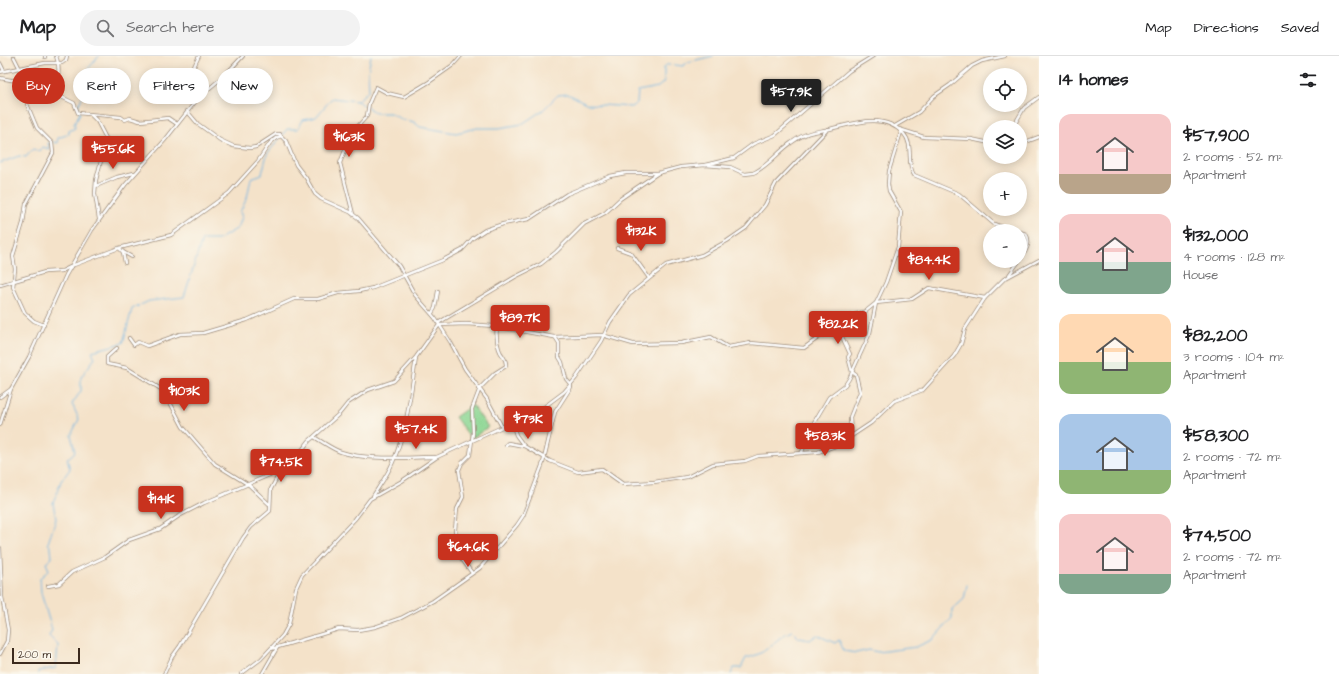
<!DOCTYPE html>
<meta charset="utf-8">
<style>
body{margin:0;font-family:"Architects Daughter",sans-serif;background:#f2f2f2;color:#202124;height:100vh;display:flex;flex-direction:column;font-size:15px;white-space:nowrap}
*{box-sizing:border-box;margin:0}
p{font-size:13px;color:#757577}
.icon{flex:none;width:22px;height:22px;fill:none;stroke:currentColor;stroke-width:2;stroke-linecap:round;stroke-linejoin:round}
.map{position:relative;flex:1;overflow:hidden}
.sheet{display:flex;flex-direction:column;background:#fff;width:300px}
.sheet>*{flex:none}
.banner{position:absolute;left:12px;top:12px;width:380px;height:36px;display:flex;gap:8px}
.controls{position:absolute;left:983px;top:12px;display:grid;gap:8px}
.controls a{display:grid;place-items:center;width:44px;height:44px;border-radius:50%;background:#fff;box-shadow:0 2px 10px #0003;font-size:20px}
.scale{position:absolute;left:12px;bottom:10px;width:68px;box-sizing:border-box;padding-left:4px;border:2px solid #3b2a1e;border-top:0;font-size:11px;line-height:14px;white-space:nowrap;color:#3b2a1e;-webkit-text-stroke:3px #fbf7ec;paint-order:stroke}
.price{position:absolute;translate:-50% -34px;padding:0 9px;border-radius:4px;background:#c8321e;color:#fff;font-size:13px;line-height:26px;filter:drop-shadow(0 1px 2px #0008)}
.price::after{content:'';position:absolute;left:50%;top:24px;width:12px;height:9px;margin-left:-6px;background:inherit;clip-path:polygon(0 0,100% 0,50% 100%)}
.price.on{background:#222;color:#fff}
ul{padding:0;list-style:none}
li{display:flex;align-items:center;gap:12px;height:100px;padding:0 20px}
li span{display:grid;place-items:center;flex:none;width:112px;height:80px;border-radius:12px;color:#555}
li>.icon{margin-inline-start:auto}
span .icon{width:48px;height:48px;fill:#fffc;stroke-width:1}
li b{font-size:17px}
h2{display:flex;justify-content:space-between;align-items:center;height:48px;padding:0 20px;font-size:17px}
.chip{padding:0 14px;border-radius:18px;background:#fff;box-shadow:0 2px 10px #0003;font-size:14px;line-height:36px}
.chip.on{background:#c8321e;color:#fff}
header{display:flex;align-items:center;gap:24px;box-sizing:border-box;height:56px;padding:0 20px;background:#fff;border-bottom:1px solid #e0e0e0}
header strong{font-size:19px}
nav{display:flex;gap:22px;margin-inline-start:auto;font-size:14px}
.search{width:280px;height:36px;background:#f2f2f2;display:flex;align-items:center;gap:10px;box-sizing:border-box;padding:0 14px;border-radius:22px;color:#757577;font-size:15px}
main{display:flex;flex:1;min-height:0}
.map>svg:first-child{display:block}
</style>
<header>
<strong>Map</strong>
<div class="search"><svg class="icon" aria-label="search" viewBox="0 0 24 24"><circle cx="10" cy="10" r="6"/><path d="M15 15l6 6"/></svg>Search here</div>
<nav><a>Map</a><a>Directions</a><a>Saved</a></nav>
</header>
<main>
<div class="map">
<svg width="1039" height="618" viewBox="0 0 1039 618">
<rect width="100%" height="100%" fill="#fbf7ec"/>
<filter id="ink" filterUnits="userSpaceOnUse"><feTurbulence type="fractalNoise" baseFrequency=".025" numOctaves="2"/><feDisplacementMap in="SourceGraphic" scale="8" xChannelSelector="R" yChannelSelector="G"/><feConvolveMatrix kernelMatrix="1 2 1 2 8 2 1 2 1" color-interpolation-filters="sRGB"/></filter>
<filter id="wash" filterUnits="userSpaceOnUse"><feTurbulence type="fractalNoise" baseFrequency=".012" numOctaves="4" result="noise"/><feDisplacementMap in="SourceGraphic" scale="16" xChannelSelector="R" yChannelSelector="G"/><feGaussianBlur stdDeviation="0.9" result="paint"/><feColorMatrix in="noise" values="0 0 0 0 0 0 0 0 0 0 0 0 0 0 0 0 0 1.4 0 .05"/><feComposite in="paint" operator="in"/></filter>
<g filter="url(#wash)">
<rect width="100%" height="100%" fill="#f4e2c9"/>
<!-- pitch -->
<path fill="#8bd693" stroke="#638058" d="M472 349 488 371 471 383 455 361Z"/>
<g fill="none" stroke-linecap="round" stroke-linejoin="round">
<!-- stream -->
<g stroke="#6cb3e3" stroke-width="1">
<path d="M357 45 376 57H390L401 63 414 66 420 71 456 77 477 72H499L522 68 543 54 558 39 568 38 588 48 631 51 637 47 638 35 658 31 664 26V11L668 8 683 10 688 6 713 0"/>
<path d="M53 86 57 87 58 82 69 78V75L75 72 74 68 80 57 78 50 84 37 82 30H85L83 19 99 0"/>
<path d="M0 107 19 100 26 101 33 93 39 95 42 91 50 93 48 87H50"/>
<path d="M38 618V615L56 612 58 589 49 580 52 574 41 537 40 522 49 514 46 507 52 502 51 492 48 487 56 463 53 447 61 425 70 413 67 403 75 396 71 379 79 363 72 348 81 335V321L95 302 92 295 123 287 132 253 149 245 184 241 202 184H218L238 172 242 161 240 156 247 142 251 122 262 118 267 98 287 73H298L303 64 316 61 332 42 357 45 369 34 368 16 371 0"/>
<path d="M731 618 734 612H741L746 602C771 597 772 583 792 575L799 582 810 584 817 579 835 587 839 584 844 595 856 597 869 594 878 596 916 591 932 584 952 562V554L964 543 967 529"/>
</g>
</g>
</g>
<g filter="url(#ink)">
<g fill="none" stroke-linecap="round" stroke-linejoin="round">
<!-- minor casing -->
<g stroke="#988674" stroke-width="4">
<g id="minor">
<path d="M14 1 21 15 22 26"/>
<path d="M45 1V0"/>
<path d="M0 7 4 15"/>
<path d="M0 16 45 7H62L66 4 67 0"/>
<path d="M0 22 22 26 51 36 74 47 78 57 121 61 125 64 130 62 140 65 168 62 177 68"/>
<path d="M53 38C58 25 61 13 56 0"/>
<path d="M195 45V35L190 19 199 0"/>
<path d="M27 48 37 72 52 87 53 97 26 148 23 167 13 200 15 213 13 231 25 257 34 265 44 269"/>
<path d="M187 55 198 68 220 84 233 90 250 92 256 91 276 78H280L281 80"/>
<path d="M91 59 97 65 109 88 102 101 96 124 95 138 99 163"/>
<path d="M895 70 919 56 934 40 950 29 972 10 982 5 1005 0"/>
<path d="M1013 71 1024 52 1039 41"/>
<path d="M899 73 924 81 971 83 990 87"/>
<path d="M1020 88 1039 81"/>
<path d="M705 109 734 102 753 88 775 79 849 15 873 0"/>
<path d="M96 130 117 121 134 117"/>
<path d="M353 158 340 107 346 92 353 83 358 70 367 60 369 47 376 31 387 37 404 41 429 26 453 9 461 0"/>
<path d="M1020 176 1026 178C1032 187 1025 196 1020 204"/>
<path d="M119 192 123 196 125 207"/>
<path d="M617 192 631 197 649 222"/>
<path d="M123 196 132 201"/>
<path d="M1009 219 1019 205"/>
<path d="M0 229 45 216 62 215 74 209 119 192 171 179 229 137 258 105 270 87 276 82 281 80 286 85 296 109 306 122 315 138 321 143 350 156 358 162 399 210 415 239 435 262 451 287 465 313 487 343 502 371"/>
<path d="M432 257 435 252 438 235"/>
<path d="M438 267 515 221 541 208 556 196 584 168 605 157 620 143 658 117 681 111 705 109 730 111 745 118 753 117C767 111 778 96 791 87 807 75 812 77 830 73 855 67 884 56 904 78 914 89 906 108 914 119L959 138 994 168 1013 175"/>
<path d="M838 267V272L850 298 848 301 852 316 856 319 860 336 850 361 851 379"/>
<path d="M555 281 559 287V301L562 306 566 323 571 329"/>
<path d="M129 282 134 289 138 286 147 290 180 278 203 277 247 264 294 243H318L338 237 359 235 373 232 443 204 462 194 473 182 485 174 503 168 529 163 567 138 610 120 626 117H658"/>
<path d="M117 292 107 301V308L127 312 164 335 183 371 215 408 249 429 269 448"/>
<path d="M0 341 11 333"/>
<path d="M512 367 516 379 524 390 550 405 578 416 602 413 623 428 654 426 687 421 713 408 745 405 758 400 818 396 838 389 871 367 894 345 923 334 954 300 961 288 965 273 985 242 1004 223 1039 204"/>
<path d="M0 369 11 333 29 301 66 219 92 174 125 129 165 84 199 41 224 20 243 0"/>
<path d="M314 381C323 386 332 393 341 396 368 405 408 401 437 401"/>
<path d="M506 389 508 387 524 390"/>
<path d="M802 396 813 368 829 341 845 329 849 323 870 277 876 247 886 226 898 191 901 156 889 135 888 128 889 115 901 76"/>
<path d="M373 440C380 429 388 418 393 406 407 373 411 336 416 302"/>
<path d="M0 492 2 541 8 574 7 585 0 598"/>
<path d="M472 517 461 502 455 474 457 453 463 441 459 414 462 407 470 399 473 377 472 353 480 332 495 317 506 310C507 302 501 300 499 293 496 285 496 279 497 270"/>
<path d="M48 530 59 528 72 516 105 501 129 484 160 473 179 460 204 447 281 414"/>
<path d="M271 593 339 573 358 574 375 571 401 562 433 545 480 512 517 469 523 460 543 407 555 356 571 331"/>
<path d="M164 618 172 601 180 590 243 482 251 471 270 455 271 433 281 414 292 407 309 385 340 357 348 347 368 334 394 325 416 301 439 269 466 268 494 270 554 281 602 279 633 288 681 287 711 281 728 291 751 287 804 292 839 267 851 260 866 255 876 247 912 243 929 232 985 242"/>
<path d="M241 618 261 603 283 579 289 568 296 532 302 519 355 463 370 443 402 425 437 401 502 371 532 360 564 336 576 322 601 285 610 266 629 239 666 209 702 199 727 185 746 172 765 149 776 127 828 73"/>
<path d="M262 618 277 592"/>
</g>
</g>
<!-- minor -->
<use href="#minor" stroke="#fff" stroke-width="2.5"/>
</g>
</g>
</svg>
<div class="controls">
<a><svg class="icon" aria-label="locate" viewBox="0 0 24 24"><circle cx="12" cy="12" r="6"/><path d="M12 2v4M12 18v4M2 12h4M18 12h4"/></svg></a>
<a><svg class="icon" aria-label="layers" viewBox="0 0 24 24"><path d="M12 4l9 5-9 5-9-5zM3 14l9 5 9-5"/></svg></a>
<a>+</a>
<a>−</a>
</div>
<div class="scale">200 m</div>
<b class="price on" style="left:791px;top:57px">$57.9K</b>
<b class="price" style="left:349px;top:102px">$163K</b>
<b class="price" style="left:113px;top:114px">$55.6K</b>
<b class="price" style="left:641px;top:196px">$132K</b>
<b class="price" style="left:929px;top:225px">$84.4K</b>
<b class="price" style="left:520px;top:283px">$89.7K</b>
<b class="price" style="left:838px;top:289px">$82.2K</b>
<b class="price" style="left:184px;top:356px">$103K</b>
<b class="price" style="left:528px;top:384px">$73K</b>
<b class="price" style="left:416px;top:394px">$57.4K</b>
<b class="price" style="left:825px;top:401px">$58.3K</b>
<b class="price" style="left:281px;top:427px">$74.5K</b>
<b class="price" style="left:161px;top:464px">$141K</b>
<b class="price" style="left:468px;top:512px">$64.6K</b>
<div class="banner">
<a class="chip on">Buy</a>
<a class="chip">Rent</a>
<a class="chip">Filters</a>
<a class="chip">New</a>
</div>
</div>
<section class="sheet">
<h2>14 homes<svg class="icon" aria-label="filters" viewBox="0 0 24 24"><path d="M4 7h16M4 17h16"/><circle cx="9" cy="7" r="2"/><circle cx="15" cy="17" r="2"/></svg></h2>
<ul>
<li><span style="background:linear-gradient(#f6c9c9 75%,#b9a48a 0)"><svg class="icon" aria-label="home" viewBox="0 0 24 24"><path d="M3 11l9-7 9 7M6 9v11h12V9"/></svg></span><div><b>$57,900</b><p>2 rooms · 52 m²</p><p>Apartment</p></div></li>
<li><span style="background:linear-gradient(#f6c9c9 60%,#7fa58c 0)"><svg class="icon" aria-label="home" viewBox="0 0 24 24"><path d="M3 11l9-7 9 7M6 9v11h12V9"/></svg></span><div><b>$132,000</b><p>4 rooms · 128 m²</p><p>House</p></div></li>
<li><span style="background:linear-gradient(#ffd9b3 60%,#8fb573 0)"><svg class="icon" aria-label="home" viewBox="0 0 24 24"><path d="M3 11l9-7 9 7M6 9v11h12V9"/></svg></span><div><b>$82,200</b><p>3 rooms · 104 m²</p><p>Apartment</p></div></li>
<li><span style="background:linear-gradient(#a9c7e8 70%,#8fb573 0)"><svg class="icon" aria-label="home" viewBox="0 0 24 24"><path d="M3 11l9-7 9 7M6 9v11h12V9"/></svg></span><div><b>$58,300</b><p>2 rooms · 72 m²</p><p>Apartment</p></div></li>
<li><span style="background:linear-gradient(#f6c9c9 75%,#7fa58c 0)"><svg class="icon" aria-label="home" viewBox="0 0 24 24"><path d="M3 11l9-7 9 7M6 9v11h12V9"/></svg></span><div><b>$74,500</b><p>2 rooms · 72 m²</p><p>Apartment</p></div></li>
</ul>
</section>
</main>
